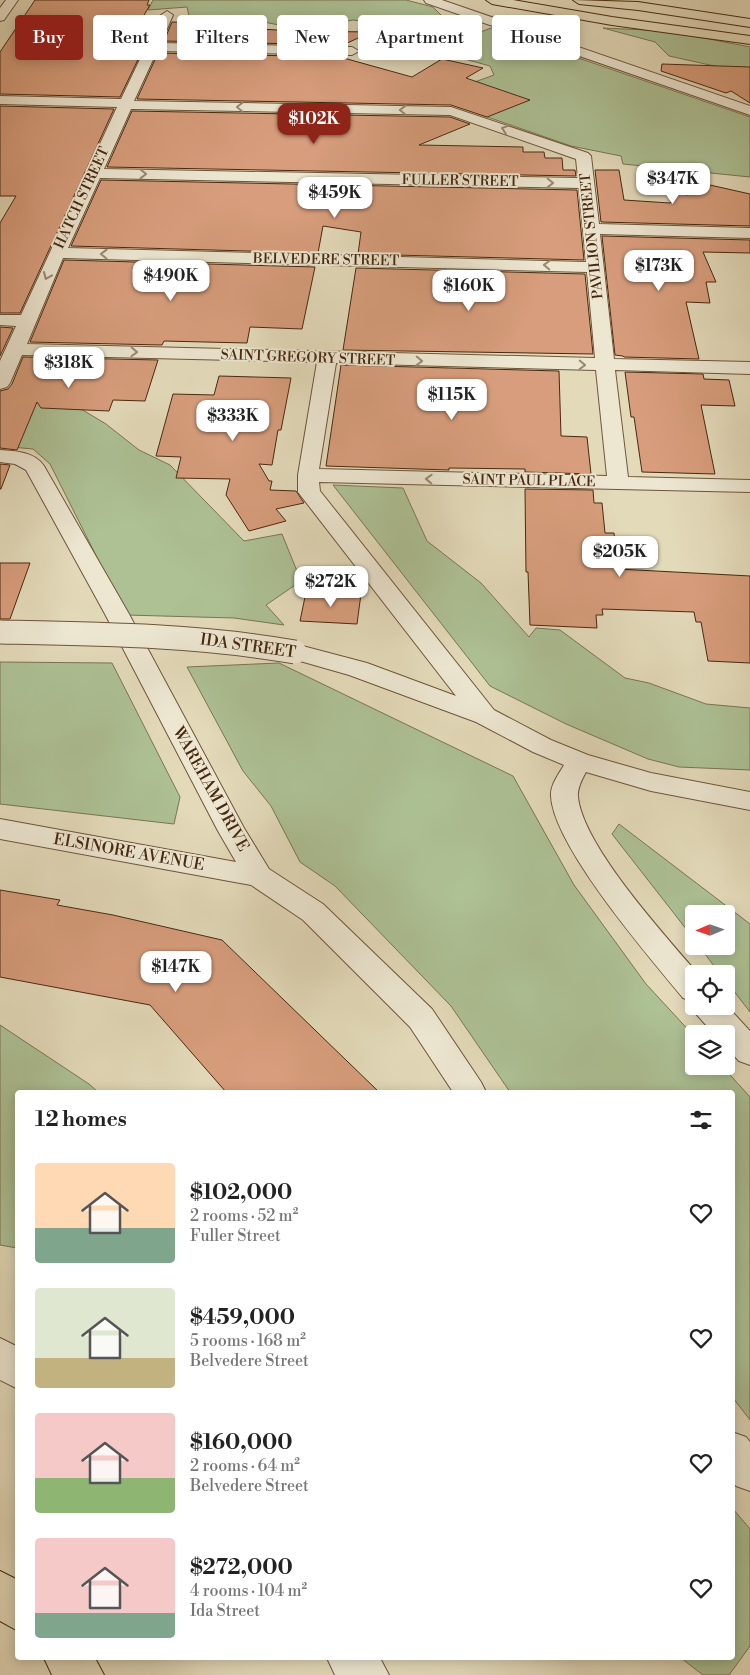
<!DOCTYPE html>
<meta charset="utf-8">
<style>
body{margin:0;font-family:"Libre Bodoni",serif;background:#f2f2f2;color:#222;height:100vh;display:flex;flex-direction:column;font-size:19px;white-space:nowrap}
*{box-sizing:border-box;margin:0}
p{font-size:16px;color:#767676}
.icon{flex:none;width:28px;height:28px;fill:none;stroke:currentColor;stroke-width:2;stroke-linecap:round;stroke-linejoin:round}
.map{position:relative;flex:1;overflow:hidden}
.side{position:absolute;left:15px;top:1090px;width:720px;height:570px;display:flex;flex-direction:column;background:#fff;border-radius:5px;box-shadow:0 2px 12px #0003}
.side>*{flex:none}
.banner{position:absolute;left:15px;top:15px;width:720px;height:45px;display:flex;gap:10px}
.needle{width:32px;rotate:268deg}
.controls{position:absolute;left:685px;top:905px;display:grid;gap:10px}
.controls a{display:grid;place-items:center;width:50px;height:50px;border-radius:5px;background:#fff;box-shadow:0 2px 12px #0003;font-size:25px}
.price{position:absolute;translate:-50% -42px;padding:0 11px;border-radius:10px;background:#fff;color:#222;font-size:16px;line-height:32px;filter:drop-shadow(0 1px 2px #0008)}
.price::after{content:'';position:absolute;left:50%;top:30px;width:15px;height:11px;margin-left:-8px;background:inherit;clip-path:polygon(0 0,100% 0,50% 100%)}
.price.current{background:#8f2418;color:#fff}
ul{padding:0;list-style:none}
li{display:flex;align-items:center;gap:15px;height:125px;padding:0 20px}
li span{display:grid;place-items:center;flex:none;width:140px;height:100px;border-radius:5px;color:#555}
li>.icon{margin-inline-start:auto}
span .icon{width:60px;height:60px;fill:#fffc;stroke-width:1}
li b{font-size:21px}
h2{display:flex;justify-content:space-between;align-items:center;height:60px;padding:0 20px;font-size:21px}
.chip{padding:0 18px;border-radius:5px;background:#fff;box-shadow:0 2px 12px #0003;font-size:18px;line-height:45px}
.chip.current{background:#8f2418;color:#fff}
.map>svg:first-child{display:block}
</style>
<div class="map">
<svg width="750" height="1675" viewBox="0 0 750 1675">
<rect width="100%" height="100%" fill="#e3daba"/>
<filter id="stains"><feTurbulence type="fractalNoise" baseFrequency=".004" numOctaves="4"/><feColorMatrix values="0 0 0 0 .2 0 0 0 0 .09 0 0 0 0 .02 0 0 0 .5 -.17"/></filter>
<radialGradient id="worn" r=".72"><stop offset=".6" stop-color="#630" stop-opacity="0"/><stop offset="1" stop-color="#630" stop-opacity=".3"/></radialGradient>
<!-- green -->
<g fill="#adc195" stroke="#7a7552">
<path d="M153 0H406L433 7 457 31 478 33 491 28 750 117V177L623 164 621 156 571 146 476 113 458 88 494 75 490 66 432 50 398 53 368 43 382 34 387 25 353 20 337 23 344 28 289 27 254 20 189 16 187 7 148 10Z"/>
<path d="M603 28 668 31 750 47V77L719 67 669 56 655 42Z"/>
<path d="M9 396 76 406 106 424 139 450 170 465 244 541 282 534 301 581 266 605 284 625 234 618 126 615 50 464 33 449 0 446Z"/>
<path d="M333 485 403 488 427 541 481 583 529 637 536 628 560 630 625 678 649 683 706 704 750 708V770L679 767 648 759 566 724 490 686Z"/>
<path d="M0 662 112 663 180 797 174 824 0 804Z"/>
<path d="M279 663 513 776 574 885 646 984 694 1036V1066H722L750 1097V1420L733 1398 732 1092H510L451 1006 335 886 300 862 271 806 243 771 187 667Z"/>
<path d="M619 824 750 924V1012L726 981V974H720L699 946H726V914H694V939L612 834Z"/>
<path d="M0 1025 89 1084 98 1092H18L17 1248 0 1245Z"/>
<path d="M733 1509 750 1529V1646L729 1675H703L681 1658H732Z"/>
</g>
<!-- building -->
<g fill="#d79d7c" stroke="#482910">
<path d="M35 0H149L147 5H150L140 22H156L120 97 0 94V52Z"/>
<path d="M172 22 244 25V28L293 31 371 32 343 45 164 41Z"/>
<path d="M158 53 340 57 412 77 442 59 483 68 466 78 530 100 487 117 451 105 137 99Z"/>
<path d="M662 64 750 67V103L731 91 726 93 661 71Z"/>
<path d="M0 106 114 109 20 313H0V223L16 196H0Z"/>
<path d="M132 111 450 117 470 124 419 145 523 147V152H544L545 158H562L563 170H575L576 176 107 167Z"/>
<path d="M595 170H619L624 200 670 203 680 193 688 195 701 183 750 194V226L601 222Z"/>
<path d="M101 180 577 190 584 260 358 254 361 232 323 226 318 253 71 246Z"/>
<path d="M602 236 750 240V253L703 252 716 282H706L710 303 686 302 699 359 624 357 623 356 615 355Z"/>
<path d="M64 260 315 267 302 329 250 327 247 343 164 341 162 345 30 342Z"/>
<path d="M356 268 585 274 593 354 343 350Z"/>
<path d="M0 327 13 328 0 356Z"/>
<path d="M23 357 158 360 145 401 113 400 109 411 41 408 37 402 17 450 0 448V391L8 389 12 384Z"/>
<path d="M341 365 559 371 561 436 587 437 591 474 525 472V469L449 468V470L326 466Z"/>
<path d="M625 372 703 374 704 379 729 380 735 406 701 405 715 474 642 472 634 417H631Z"/>
<path d="M219 376 291 378 281 430H278L272 465 259 464 269 481H272L270 490 296 491 304 503 276 509 286 521 249 531 226 495 230 479 176 478 181 457 156 456 173 394 214 395Z"/>
<path d="M0 464 10 465 1 489H0Z"/>
<path d="M525 489 593 490 594 503H602L605 533H614L618 569 750 576V663L708 661 701 622H696L694 612 602 609 603 615H596L597 628 530 625 528 572H526Z"/>
<path d="M0 563H30L10 619H0Z"/>
<path d="M306 592 361 594 357 624 300 621Z"/>
<path d="M0 890 60 900 57 905 113 915 222 940 379 1092H226L150 1005 0 977Z"/>
</g>
<g fill="none" stroke-linecap="round" stroke-linejoin="round">
<!-- minor casing -->
<g stroke="#6f553a" stroke-width="2">
<g id="minor">
<path d="M6 0H18L4 20 0 21V8Z"/>
<path d="M424 0H442L750 106V115L426 3Z"/>
<path d="M167 11 173 15 161 43 352 47 359 51 352 55 157 51 134 101 451 107 588 153 591 156 599 224 750 228V238L600 234 614 359 750 362V374L615 370 628 477 750 480V492L319 482 320 491 494 710 551 740 588 755 651 773 750 792V810L651 791 586 772C582 779 577 789 578 797 583 846 665 935 698 974H694V1002L683 998C650 958 553 846 551 796 550 785 559 774 564 765L533 752 476 722 349 675 286 657 283 652 286 647 295 644 367 663 456 696 298 492V475L317 362 22 355 10 383 7 387 0 389V361L16 326 0 325V315H21L117 107 0 104V96L121 99 161 15ZM131 109 450 115 576 159 578 178 104 169ZM100 178 579 188 586 262 68 248ZM63 258 587 272 595 358 27 344ZM336 363 596 370 607 476 319 469Z"/>
<path d="M0 450C16 451 35 452 44 466L129 614 244 828 269 869 323 904 432 1009 481 1082 486 1092H453L410 1027 303 920 251 885 0 839V819L236 862 218 831 105 614 26 470 15 464 0 462Z"/>
<path d="M694 1004V1006L726 1005 750 1031V1065L739 1061 726 1047V1034H714L697 1015 693 1006Z"/>
<path d="M732 1432 746 1437 750 1442V1491L736 1486 732 1481Z"/>
</g>
</g>
<!-- tertiary casing -->
<g stroke="#6f553a" stroke-width="2">
<g id="tertiary">
<path d="M0 1338 18 1347V1389L0 1380Z"/>
<path d="M327 1658H380L389 1675H335Z"/>
</g>
</g>
<!-- trunk casing -->
<g stroke="#482910" stroke-width="2">
<path id="trunk" d="M486 0H513L612 17 750 36V44L612 25 492 4Z"/>
</g>
<!-- motorway casing -->
<g stroke="#482910" stroke-width="2">
<g id="motorway">
<path d="M573 0 638 2 750 19V27L638 10 579 4Z"/>
<path d="M0 1571 18 1580V1631L0 1621Z"/>
<path d="M44 1658H95L104 1675H52Z"/>
</g>
</g>
<!-- minor -->
<use href="#minor" fill="#ede7d2" fill-rule="evenodd"/>
<!-- tertiary -->
<use href="#tertiary" fill="#ede7d2" fill-rule="evenodd"/>
<!-- trunk -->
<use href="#trunk" fill="#e3daba" fill-rule="evenodd"/>
<!-- motorway -->
<use href="#motorway" fill="#e3daba" fill-rule="evenodd"/>
<!-- minor-bridge casing -->
<g stroke="#6f553a" stroke-width="25" stroke-linecap="butt">
<path id="minor-bridge" d="M0 632C99 634 197 635 295 652"/>
</g>
<!-- minor-bridge -->
<use href="#minor-bridge" stroke="#ede7d2" stroke-width="23"/>
</g>
<!-- one-way arrows -->
<defs><path id="oneway-chevron" d="M-2-3.5L2.5 0L-2 3.5" fill="none" stroke-width="1.6" stroke-linecap="round" stroke-linejoin="round" transform="scale(1.25)"/></defs>
<g stroke="#9a8871">
<use href="#oneway-chevron" transform="translate(240 107) rotate(-179)"/>
<use href="#oneway-chevron" transform="translate(403 110) rotate(-179)"/>
<use href="#oneway-chevron" transform="translate(505 129) rotate(-161)"/>
<use href="#oneway-chevron" transform="translate(143 174) rotate(1)"/>
<use href="#oneway-chevron" transform="translate(550 183) rotate(1)"/>
<use href="#oneway-chevron" transform="translate(104 254) rotate(-179)"/>
<use href="#oneway-chevron" transform="translate(547 265) rotate(-178)"/>
<use href="#oneway-chevron" transform="translate(47 276) rotate(113)"/>
<use href="#oneway-chevron" transform="translate(134 352) rotate(2)"/>
<use href="#oneway-chevron" transform="translate(419 361) rotate(2)"/>
<use href="#oneway-chevron" transform="translate(582 365) rotate(2)"/>
<use href="#oneway-chevron" transform="translate(429 479) rotate(-178)"/>
</g>
<g text-anchor="middle" dominant-baseline="central" stroke-width="4" stroke-linejoin="round" paint-order="stroke">
<!-- far-street labels -->
<g font-size="14" fill="#482910" stroke="#ede7d2">
<text transform="translate(460 181) rotate(1)">FULLER STREET</text>
<text transform="translate(82 198) rotate(-65)">HATCH STREET</text>
<text transform="translate(592 236) rotate(-96)">PAVILION STREET</text>
<text transform="translate(326 260) rotate(1)">BELVEDERE STREET</text>
<text transform="translate(308 358) rotate(2)">SAINT GREGORY STREET</text>
<text transform="translate(529 481) rotate(1)">SAINT PAUL PLACE</text>
</g>
<!-- street labels -->
<g font-size="16" fill="#482910" stroke="#ede7d2">
<text transform="translate(248 646) rotate(8)">IDA STREET</text>
<text transform="translate(211 789) rotate(61)">WAREHAM DRIVE</text>
<text transform="translate(129 852) rotate(10)">ELSINORE AVENUE</text>
</g>
</g>
<rect width="100%" height="100%" filter="url(#stains)"/>
<rect width="100%" height="100%" fill="url(#worn)"/>
</svg>
<div class="controls">
<a><svg class="needle" viewBox="-14 -14 28 28"><path d="M0-13l5 13h-10z" fill="#e53935"/><path d="M0 13l5-13h-10z" fill="#767676"/></svg></a>
<a><svg class="icon" aria-label="locate" viewBox="0 0 24 24"><circle cx="12" cy="12" r="6"/><path d="M12 2v4M12 18v4M2 12h4M18 12h4"/></svg></a>
<a><svg class="icon" aria-label="layers" viewBox="0 0 24 24"><path d="M12 4l9 5-9 5-9-5zM3 14l9 5 9-5"/></svg></a>
</div>
<b class="price current" style="left:314px;top:145px">$102K</b>
<b class="price" style="left:673px;top:205px">$347K</b>
<b class="price" style="left:335px;top:219px">$459K</b>
<b class="price" style="left:659px;top:292px">$173K</b>
<b class="price" style="left:171px;top:302px">$490K</b>
<b class="price" style="left:469px;top:312px">$160K</b>
<b class="price" style="left:69px;top:389px">$318K</b>
<b class="price" style="left:452px;top:421px">$115K</b>
<b class="price" style="left:233px;top:442px">$333K</b>
<b class="price" style="left:620px;top:578px">$205K</b>
<b class="price" style="left:331px;top:608px">$272K</b>
<b class="price" style="left:176px;top:993px">$147K</b>
<div class="banner">
<a class="chip current">Buy</a>
<a class="chip">Rent</a>
<a class="chip">Filters</a>
<a class="chip">New</a>
<a class="chip">Apartment</a>
<a class="chip">House</a>
</div>
<section class="side">
<h2>12 homes<svg class="icon" aria-label="filters" viewBox="0 0 24 24"><path d="M4 7h16M4 17h16"/><circle cx="9" cy="7" r="2"/><circle cx="15" cy="17" r="2"/></svg></h2>
<ul>
<li><span style="background:linear-gradient(#ffd9b3 65%,#7fa58c 0)"><svg class="icon" aria-label="home" viewBox="0 0 24 24"><path d="M3 11l9-7 9 7M6 9v11h12V9"/></svg></span><div><b>$102,000</b><p>2 rooms · 52 m²</p><p>Fuller Street</p></div><svg class="icon" aria-label="heart" viewBox="0 0 24 24"><path d="M12 20l-8-8c-3-5 5-10 8-4 3-6 11-1 8 4z"/></svg></li>
<li><span style="background:linear-gradient(#dfe7d0 70%,#c2b280 0)"><svg class="icon" aria-label="home" viewBox="0 0 24 24"><path d="M3 11l9-7 9 7M6 9v11h12V9"/></svg></span><div><b>$459,000</b><p>5 rooms · 168 m²</p><p>Belvedere Street</p></div><svg class="icon" aria-label="heart" viewBox="0 0 24 24"><path d="M12 20l-8-8c-3-5 5-10 8-4 3-6 11-1 8 4z"/></svg></li>
<li><span style="background:linear-gradient(#f6c9c9 65%,#8fb573 0)"><svg class="icon" aria-label="home" viewBox="0 0 24 24"><path d="M3 11l9-7 9 7M6 9v11h12V9"/></svg></span><div><b>$160,000</b><p>2 rooms · 64 m²</p><p>Belvedere Street</p></div><svg class="icon" aria-label="heart" viewBox="0 0 24 24"><path d="M12 20l-8-8c-3-5 5-10 8-4 3-6 11-1 8 4z"/></svg></li>
<li><span style="background:linear-gradient(#f6c9c9 75%,#7fa58c 0)"><svg class="icon" aria-label="home" viewBox="0 0 24 24"><path d="M3 11l9-7 9 7M6 9v11h12V9"/></svg></span><div><b>$272,000</b><p>4 rooms · 104 m²</p><p>Ida Street</p></div><svg class="icon" aria-label="heart" viewBox="0 0 24 24"><path d="M12 20l-8-8c-3-5 5-10 8-4 3-6 11-1 8 4z"/></svg></li>
</ul>
</section>
</div>
